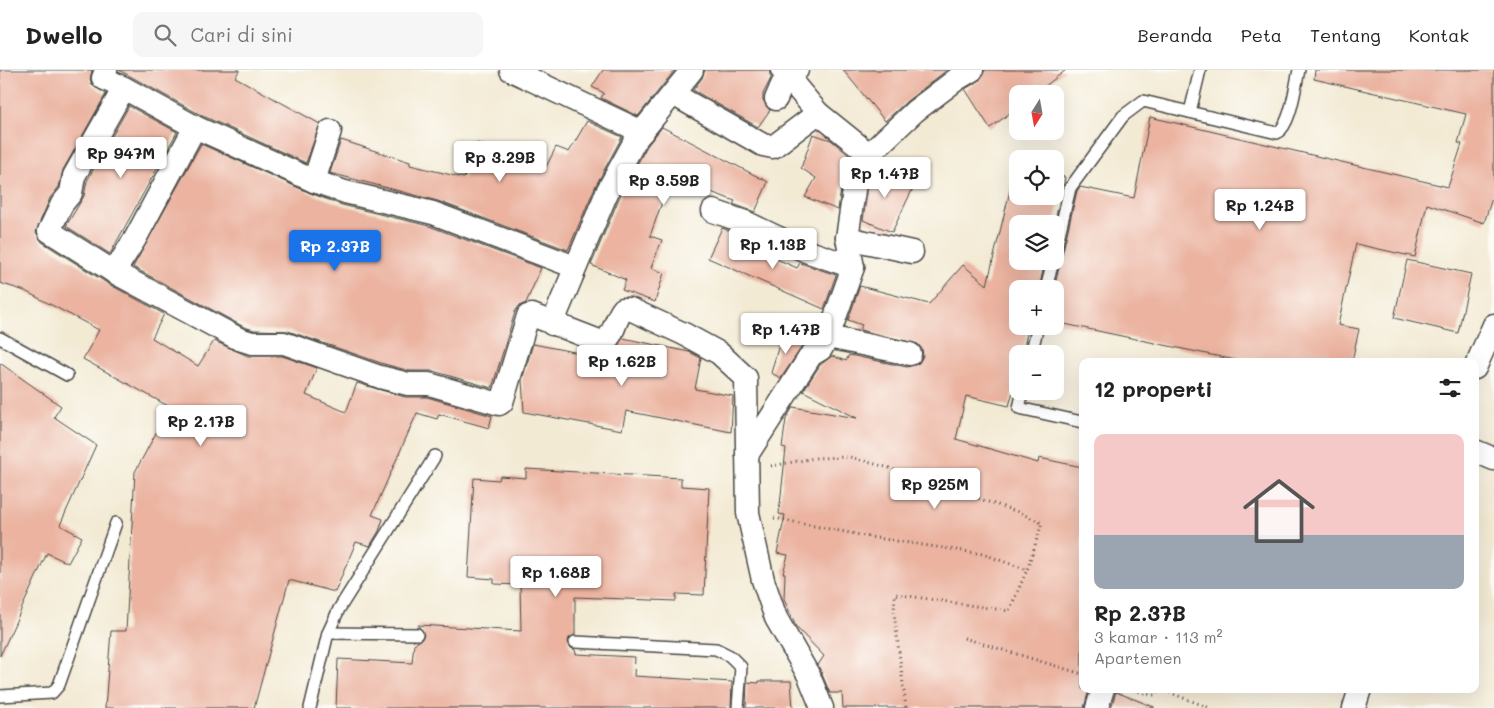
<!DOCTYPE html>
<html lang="id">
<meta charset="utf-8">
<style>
body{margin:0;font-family:Mali,sans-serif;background:#f6f6f6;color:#222;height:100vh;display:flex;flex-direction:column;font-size:19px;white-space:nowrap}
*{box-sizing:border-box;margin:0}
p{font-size:16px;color:#767676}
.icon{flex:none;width:28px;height:28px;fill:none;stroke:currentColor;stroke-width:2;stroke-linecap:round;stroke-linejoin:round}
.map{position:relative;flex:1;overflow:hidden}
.panel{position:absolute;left:1079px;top:288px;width:400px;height:335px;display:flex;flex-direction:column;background:#fff;border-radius:10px;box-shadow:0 5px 20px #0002}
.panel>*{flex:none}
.needle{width:32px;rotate:191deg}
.controls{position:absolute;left:1009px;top:15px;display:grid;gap:10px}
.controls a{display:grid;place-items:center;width:55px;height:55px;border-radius:10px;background:#fff;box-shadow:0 5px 20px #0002;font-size:25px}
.price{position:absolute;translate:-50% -42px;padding:0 11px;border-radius:5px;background:#fff;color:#222;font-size:16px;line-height:32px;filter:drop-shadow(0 1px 2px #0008)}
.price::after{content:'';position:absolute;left:50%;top:30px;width:15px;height:11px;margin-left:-8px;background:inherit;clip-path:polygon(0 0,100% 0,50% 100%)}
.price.on{background:#1a73e8;color:#fff}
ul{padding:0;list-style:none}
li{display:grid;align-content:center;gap:10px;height:265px;padding:0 15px}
li span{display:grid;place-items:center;height:155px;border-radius:10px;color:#555}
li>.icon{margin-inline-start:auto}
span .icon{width:90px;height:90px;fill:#fffc;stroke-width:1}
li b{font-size:21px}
h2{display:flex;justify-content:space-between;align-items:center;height:60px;padding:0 15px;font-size:21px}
header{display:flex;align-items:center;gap:30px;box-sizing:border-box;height:70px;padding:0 25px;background:#fff;border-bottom:1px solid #e0e0e0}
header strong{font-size:24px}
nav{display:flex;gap:28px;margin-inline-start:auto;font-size:18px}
.search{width:350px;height:45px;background:#f6f6f6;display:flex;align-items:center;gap:12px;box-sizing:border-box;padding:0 18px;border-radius:10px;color:#767676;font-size:19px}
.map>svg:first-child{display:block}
</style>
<header>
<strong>Dwello</strong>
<div class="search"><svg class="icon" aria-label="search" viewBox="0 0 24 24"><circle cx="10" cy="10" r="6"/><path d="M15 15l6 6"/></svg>Cari di sini</div>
<nav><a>Beranda</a><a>Peta</a><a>Tentang</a><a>Kontak</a></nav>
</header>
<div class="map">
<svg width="1494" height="638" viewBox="0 0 1494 638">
<rect width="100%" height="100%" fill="#fdfcf7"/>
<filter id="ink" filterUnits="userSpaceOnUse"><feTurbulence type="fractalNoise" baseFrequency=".02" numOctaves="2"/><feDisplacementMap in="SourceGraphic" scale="10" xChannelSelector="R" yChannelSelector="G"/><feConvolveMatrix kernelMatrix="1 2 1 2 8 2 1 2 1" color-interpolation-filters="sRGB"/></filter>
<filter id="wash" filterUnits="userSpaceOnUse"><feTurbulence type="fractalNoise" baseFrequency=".0096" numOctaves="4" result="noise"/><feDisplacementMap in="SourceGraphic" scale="20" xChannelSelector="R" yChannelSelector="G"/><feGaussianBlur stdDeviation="1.12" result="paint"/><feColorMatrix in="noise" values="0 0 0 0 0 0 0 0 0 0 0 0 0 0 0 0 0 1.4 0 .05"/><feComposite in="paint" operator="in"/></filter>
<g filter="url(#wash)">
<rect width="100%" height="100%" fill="#f3ead4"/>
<g id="blocks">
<!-- building -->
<g fill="#ebb3a0">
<path d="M0 0H92L90 9 92 15 106 24 63 100 59 117 50 128 36 162 42 172 107 213 164 244 152 268 198 296 214 271 248 286H282L317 298 306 325 346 342 357 313 405 327H427L492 346 489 358 439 344 437 349 417 343 372 445 383 449 379 461 370 476 356 472 335 522 289 510 254 638H105L111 561H126L135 402 170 337 83 289 99 260 25 221 0 213Z"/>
<path d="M119 0H240L235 7 320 54 306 93 201 45Z"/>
<path d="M603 0H675L638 46 601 28 604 23 592 17Z"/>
<path d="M705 0H769L771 8 763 24V30L770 40 758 57 693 20 702 8Z"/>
<path d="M843 0H947L907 31 885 51Z"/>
<path d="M985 0H1066L1035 24H1018V37L990 58 965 19 979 11Z"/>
<path d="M1315 0H1494V122L1484 153 1427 134 1415 187 1356 174 1338 255 1359 259 1352 291H1240L1055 252 1054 219 1077 121 1080 117 1134 128 1150 47 1448 117 1462 74 1458 73 1466 44 1314 9Z"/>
<path d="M129 36 177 62 110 184 66 156 84 126 87 111Z"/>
<path d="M587 51 622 67 596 115 568 180 438 131 330 103 341 70 410 92V95L464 108 477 73 546 97 556 77 569 82Z"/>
<path d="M662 57 768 112 755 142 733 134 735 131 671 107 650 166 662 170 651 198 664 203 655 232 622 220 626 210 591 195 620 126 647 76Z"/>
<path d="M813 64 831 70 850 86 844 98 838 140 805 127 816 108 801 98Z"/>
<path d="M201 74 310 123 342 135 429 156 541 198 526 233 519 236 515 242 492 318 433 301H410L384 294 288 261 254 260 244 257 133 197Z"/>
<path d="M876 96 913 118 892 162 863 150 870 104Z"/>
<path d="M1016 96 1018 126H1055V105L1065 107 1064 113 1054 154H1018V191H1045L1039 219H1018V256H1029L1022 284H1018V303L1009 336 966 326 956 369 1038 393 1039 388 1082 397V619H1089L1084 638H843L842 623H830L818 595 824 586 796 557 784 529 785 503H783L788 485 777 483 785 445 779 444 786 378 782 377 786 349 793 337 857 348 803 321 820 295 832 286 846 291 849 285 907 297 919 293 923 286 922 279 918 274 860 260 862 255 848 250 860 216 929 234 963 195 987 215Z"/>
<path d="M722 158 746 167 743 174 797 198 800 193 836 205 824 239 708 188Z"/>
<path d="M1407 190 1471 204 1458 263 1394 248Z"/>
<path d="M782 264 804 274 781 308 771 303Z"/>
<path d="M623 268 689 282 701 288 695 319 733 326 731 362 626 341 622 360 524 342 522 310 533 274 610 289 611 284Z"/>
<path d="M0 293 61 336 54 347 96 375 60 455 82 467 68 493 47 483 0 586Z"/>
<path d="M526 399 681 408V416L709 418 704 525 676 524V531L575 527V565L569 568 568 572 571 578 575 580 576 584 635 587 634 606 732 612 731 638H336L338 589 412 593 414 574 421 570 424 565 418 555 521 561 520 515 494 514V509L468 507 474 408 499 410 500 406 526 408Z"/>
<path d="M759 611H791L793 638H746L747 612 759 613Z"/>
<path d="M1116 622 1154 637V638H1111Z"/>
</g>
</g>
</g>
<g filter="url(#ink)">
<use href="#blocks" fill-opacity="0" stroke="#494844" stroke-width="1"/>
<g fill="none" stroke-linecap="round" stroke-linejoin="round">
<!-- lane casing -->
<g stroke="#494844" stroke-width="14">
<g id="lane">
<path d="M1190 42 1200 0"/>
<path d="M1055 182 1070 118 1123 46 1143 31 1277 63C1291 55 1295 17 1299 0"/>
<path d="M1046 219 1053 191"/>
<path d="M0 268 67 305"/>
<path d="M1031 284 1038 256"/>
<path d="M1023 321 1019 338 1082 352"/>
<path d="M328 563 417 564"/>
<path d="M575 572 716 579 730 586 741 597 738 638"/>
<path d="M0 626 52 623 59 615 116 453"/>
<path d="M310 638 328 563 339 539 435 386"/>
</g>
</g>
<!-- street casing -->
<g stroke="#494844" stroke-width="25">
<g id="street">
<path d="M106 0 103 8 124 18 74 106 71 123 62 134 49 161 114 202"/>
<path d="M511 0 642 62"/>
<path d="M782 0 818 43"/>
<path d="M124 18 195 57 314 111 345 122 433 143 575 197"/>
<path d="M673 24 763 75 773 77 818 43 869 84"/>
<path d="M776 29 782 15 797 0"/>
<path d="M195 57 135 169 114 202 239 269 252 273H284L380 307 408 314H429L499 334 502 332 528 246 532 245 604 273C614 265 615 249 623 239H630L684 264 719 283 746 308 748 443 763 510 776 548 809 606 822 638"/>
<path d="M314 111 330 61"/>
<path d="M713 141 745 152 806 181 853 197"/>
<path d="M847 168 912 182"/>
<path d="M552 254 608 120 636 69 692 0"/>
<path d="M828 267 910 284"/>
<path d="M1475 298 1494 255"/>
<path d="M1475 381 1494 389"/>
<path d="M747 385 811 285 821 279 828 267 853 197 847 168 857 100 862 91 915 41 957 9 972 0"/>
<path d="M1097 638 1103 619"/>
<path d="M1354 638 1360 619"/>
</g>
</g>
<!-- path -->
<g stroke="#494844" stroke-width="3" stroke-dasharray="1 4" stroke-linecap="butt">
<path d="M771 396 815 388 850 387 886 397 1018 442 1042 453 1027 500 1009 541 895 524 894 542 906 638"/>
<path d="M774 448 870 467 983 484 1027 500"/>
<path d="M964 568 1082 604"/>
<path d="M1129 619 1152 625H1155L1159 619"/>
<path d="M1160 619 1210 638"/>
</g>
<!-- lane -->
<use href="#lane" stroke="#fff" stroke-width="11"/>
<!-- street -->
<use href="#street" stroke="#fff" stroke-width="22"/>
</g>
</g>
</svg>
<div class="controls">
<a><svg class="needle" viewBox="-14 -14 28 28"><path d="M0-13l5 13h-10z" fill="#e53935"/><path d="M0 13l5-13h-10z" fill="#767676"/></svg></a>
<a><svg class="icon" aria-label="locate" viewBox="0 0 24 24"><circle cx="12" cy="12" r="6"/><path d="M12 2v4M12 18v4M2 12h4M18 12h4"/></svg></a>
<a><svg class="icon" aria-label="layers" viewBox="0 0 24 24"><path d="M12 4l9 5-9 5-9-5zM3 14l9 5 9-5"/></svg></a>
<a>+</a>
<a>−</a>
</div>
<b class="price" style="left:121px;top:109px">Rp 947M</b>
<b class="price" style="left:500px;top:113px">Rp 3.29B</b>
<b class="price" style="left:885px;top:129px">Rp 1.47B</b>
<b class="price" style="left:664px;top:136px">Rp 3.59B</b>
<b class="price" style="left:1260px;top:161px">Rp 1.24B</b>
<b class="price" style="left:773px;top:200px">Rp 1.13B</b>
<b class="price on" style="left:335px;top:202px">Rp 2.37B</b>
<b class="price" style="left:786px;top:285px">Rp 1.47B</b>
<b class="price" style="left:622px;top:317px">Rp 1.62B</b>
<b class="price" style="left:201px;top:377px">Rp 2.17B</b>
<b class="price" style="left:935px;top:440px">Rp 925M</b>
<b class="price" style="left:556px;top:528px">Rp 1.68B</b>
<section class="panel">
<h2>12 properti<svg class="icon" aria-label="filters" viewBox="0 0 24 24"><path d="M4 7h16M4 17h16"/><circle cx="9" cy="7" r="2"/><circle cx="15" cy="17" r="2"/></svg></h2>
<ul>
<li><span style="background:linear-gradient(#f6c9c9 65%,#9aa5b1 0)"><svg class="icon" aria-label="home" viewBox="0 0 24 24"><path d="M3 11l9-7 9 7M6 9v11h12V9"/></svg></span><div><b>Rp 2.37B</b><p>3 kamar · 113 m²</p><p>Apartemen</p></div></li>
</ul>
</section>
</div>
